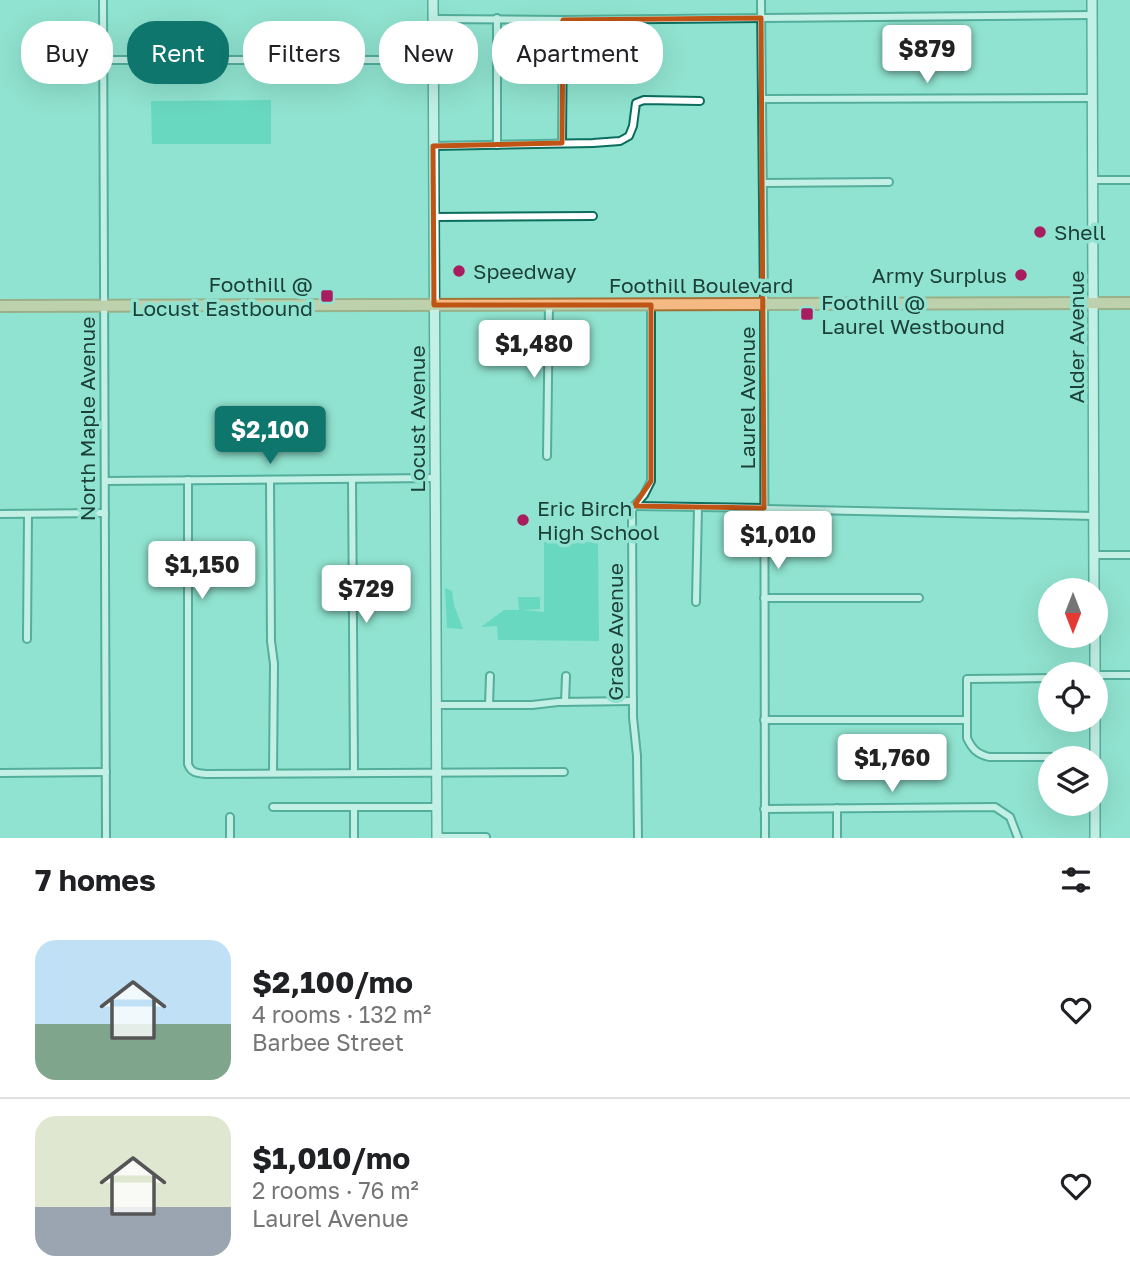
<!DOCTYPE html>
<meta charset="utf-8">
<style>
body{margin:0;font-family:"Golos Text",sans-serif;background:#f6f6f6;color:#202124;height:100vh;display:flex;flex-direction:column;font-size:26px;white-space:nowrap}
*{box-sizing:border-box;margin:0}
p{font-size:23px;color:#757577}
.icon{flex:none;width:38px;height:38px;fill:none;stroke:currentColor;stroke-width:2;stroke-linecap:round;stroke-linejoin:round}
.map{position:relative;height:838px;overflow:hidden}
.side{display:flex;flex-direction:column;background:#fff;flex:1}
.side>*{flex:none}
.guide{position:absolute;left:21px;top:21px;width:700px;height:63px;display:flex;gap:14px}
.needle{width:46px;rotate:180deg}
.tools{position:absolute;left:1038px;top:578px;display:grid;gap:14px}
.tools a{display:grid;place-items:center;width:70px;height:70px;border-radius:50%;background:#fff;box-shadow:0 7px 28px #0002;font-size:35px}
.price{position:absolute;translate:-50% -60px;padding:0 16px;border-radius:7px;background:#fff;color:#222;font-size:23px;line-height:46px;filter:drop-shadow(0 2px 4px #0008)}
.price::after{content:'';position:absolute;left:50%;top:42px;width:21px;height:16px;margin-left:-10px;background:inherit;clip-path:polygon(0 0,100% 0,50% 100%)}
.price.active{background:#0f766e;color:#fff}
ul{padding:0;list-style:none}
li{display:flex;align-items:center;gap:21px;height:175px;padding:0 35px}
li+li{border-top:2px solid #e0e0e0}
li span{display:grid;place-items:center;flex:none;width:196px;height:140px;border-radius:21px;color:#555}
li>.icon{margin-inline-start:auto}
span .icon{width:84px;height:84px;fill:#fffc;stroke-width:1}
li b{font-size:30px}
h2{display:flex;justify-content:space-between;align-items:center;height:84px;padding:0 35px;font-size:30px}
.pill{padding:0 24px;border-radius:28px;background:#fff;box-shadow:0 7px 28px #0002;font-size:24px;line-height:63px}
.pill.active{background:#0f766e;color:#fff}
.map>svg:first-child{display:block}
</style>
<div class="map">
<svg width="1130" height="838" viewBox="0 0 1130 838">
<rect width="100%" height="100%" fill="#90e3d0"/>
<!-- green -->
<g fill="#3bcab0">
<path d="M271 100V144H152L151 101Z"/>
<path d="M544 542H598L599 641 498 640 497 626 481 627 504 610H519L518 597H540V609L523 610 544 612Z"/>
<path d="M445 588 452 591 454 605 463 629 447 628Z"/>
</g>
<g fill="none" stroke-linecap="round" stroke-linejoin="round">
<!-- street casing -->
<g stroke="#0a6d5d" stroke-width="10">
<g id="street">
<path d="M103 0 106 838"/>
<path d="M761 0 764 305 765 838"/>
<path d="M497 18V145"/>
<path d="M433 19 563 20 1092 15"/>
<path d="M103 60H433"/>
<path d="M762 99 1093 98"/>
<path d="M562 143 563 20"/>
<path d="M433 146 593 143 620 141 629 136 633 126 636 103 644 100 700 101"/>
<path d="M1093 180H1130"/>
<path d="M763 183 889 182"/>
<path d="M433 217 593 216"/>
<path d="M547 456 549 305"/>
<path d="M352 479 354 772"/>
<path d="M188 480V764C191 773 197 773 206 774L564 772"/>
<path d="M270 480 271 641 274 664 273 773"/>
<path d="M105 481 435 478"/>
<path d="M634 506 764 508"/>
<path d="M764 509 1094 516"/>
<path d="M0 514 105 513"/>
<path d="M1094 555H1130"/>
<path d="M764 598H919"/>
<path d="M696 602 698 507"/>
<path d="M27 639 28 514"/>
<path d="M1096 675H1130"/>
<path d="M1050 678 967 679V738C972 749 977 754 989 757H1095"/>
<path d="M565 702 566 676"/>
<path d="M436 705H532L558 702 633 701"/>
<path d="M489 705 490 676"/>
<path d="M764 720H967"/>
<path d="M0 773 106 772"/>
<path d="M273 807H436"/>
<path d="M354 807V838"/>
<path d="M837 808V838"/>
<path d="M764 809 995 807 1010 817 1018 838"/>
<path d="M230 817V838"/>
<path d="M437 837H486V838"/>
<path d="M638 838 637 756 633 717 632 511 634 506 644 495 651 481V305"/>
</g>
</g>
<!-- secondary casing -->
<g stroke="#0a6d5d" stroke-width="12">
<g id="secondary">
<path d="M433 0 437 838"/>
<path d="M1092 0 1094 590"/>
<path d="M1095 635V674"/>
<path d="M1095 719V758"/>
<path d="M1095 803V838"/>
</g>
</g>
<!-- primary casing -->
<g stroke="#a47134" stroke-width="14">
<path id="primary" d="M0 306 1130 303"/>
</g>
<!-- street -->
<use href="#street" stroke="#fff" stroke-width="6"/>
<!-- secondary -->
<use href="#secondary" stroke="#fff" stroke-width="9"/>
<!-- primary -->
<use href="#primary" stroke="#f5ba84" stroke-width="10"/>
</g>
<!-- marked area -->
<path d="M0 0H1130V838H0ZM761 18 764 508 634 506 651 481V305H434L433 146 562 143 563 20Z" fill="#90e3d0" fill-opacity=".55" fill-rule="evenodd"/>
<path fill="none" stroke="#bf5415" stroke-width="5" stroke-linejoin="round" d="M761 18 764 508 634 506 651 481V305H434L433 146 562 143 563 20Z"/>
<!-- markers -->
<g fill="#a81d60" stroke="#90e3d0" stroke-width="2.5">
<circle cx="1040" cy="232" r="7"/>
<circle cx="459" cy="271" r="7"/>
<circle cx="1021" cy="275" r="7"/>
<rect x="320" y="289" width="14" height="14" rx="3.5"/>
<rect x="800" y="307" width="14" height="14" rx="3.5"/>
<circle cx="523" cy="520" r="7"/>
</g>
<g text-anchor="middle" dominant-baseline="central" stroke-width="7" stroke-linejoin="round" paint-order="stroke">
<!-- poi labels -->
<g font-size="21" fill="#1c3f37" stroke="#90e3d0" text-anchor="start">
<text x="1054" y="232">Shell</text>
<text x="473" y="271">Speedway</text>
<text x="1007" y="275" text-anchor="end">Army Surplus</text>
<text x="313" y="284" text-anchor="end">Foothill @<tspan x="313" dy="24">Locust Eastbound</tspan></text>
<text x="821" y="302">Foothill @<tspan x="821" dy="24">Laurel Westbound</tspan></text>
<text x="537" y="508">Eric Birch<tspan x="537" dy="24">High School</tspan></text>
</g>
<!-- street labels -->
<g font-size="21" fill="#1c3f37" stroke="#90e3d0">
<text x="701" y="285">Foothill Boulevard</text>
<text transform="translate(1076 337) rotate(-90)">Alder Avenue</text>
<text transform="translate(747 398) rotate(-90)">Laurel Avenue</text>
<text transform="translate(87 419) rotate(-90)">North Maple Avenue</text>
<text transform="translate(417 419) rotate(-90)">Locust Avenue</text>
<text transform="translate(615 632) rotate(-90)">Grace Avenue</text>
</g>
</g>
</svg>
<div class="tools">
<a><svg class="needle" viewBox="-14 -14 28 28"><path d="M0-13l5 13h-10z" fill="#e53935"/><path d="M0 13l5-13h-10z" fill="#757577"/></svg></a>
<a><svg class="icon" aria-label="locate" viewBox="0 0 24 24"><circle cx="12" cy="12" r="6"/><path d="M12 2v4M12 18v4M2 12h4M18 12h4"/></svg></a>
<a><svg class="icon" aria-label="layers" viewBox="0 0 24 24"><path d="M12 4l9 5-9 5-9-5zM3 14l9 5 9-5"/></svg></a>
</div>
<b class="price" style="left:927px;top:85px">$879</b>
<b class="price" style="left:534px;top:380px">$1,480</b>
<b class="price active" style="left:270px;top:466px">$2,100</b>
<b class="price" style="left:778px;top:571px">$1,010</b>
<b class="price" style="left:202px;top:601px">$1,150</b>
<b class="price" style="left:366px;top:625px">$729</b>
<b class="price" style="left:892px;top:794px">$1,760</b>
<div class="guide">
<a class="pill">Buy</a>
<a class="pill active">Rent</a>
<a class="pill">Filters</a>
<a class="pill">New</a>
<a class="pill">Apartment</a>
</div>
</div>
<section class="side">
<h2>7 homes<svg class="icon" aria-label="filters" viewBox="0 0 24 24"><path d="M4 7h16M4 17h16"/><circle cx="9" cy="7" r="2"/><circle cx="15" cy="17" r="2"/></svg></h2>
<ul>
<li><span style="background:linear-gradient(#bfe0f5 60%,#7fa58c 0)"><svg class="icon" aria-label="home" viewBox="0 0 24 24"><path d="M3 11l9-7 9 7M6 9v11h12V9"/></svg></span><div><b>$2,100/mo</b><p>4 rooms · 132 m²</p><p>Barbee Street</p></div><svg class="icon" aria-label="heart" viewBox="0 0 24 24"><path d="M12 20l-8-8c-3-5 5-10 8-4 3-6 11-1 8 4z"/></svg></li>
<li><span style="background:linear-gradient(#dfe7d0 65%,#9aa5b1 0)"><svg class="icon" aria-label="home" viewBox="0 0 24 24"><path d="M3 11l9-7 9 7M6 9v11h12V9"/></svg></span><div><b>$1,010/mo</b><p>2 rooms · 76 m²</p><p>Laurel Avenue</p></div><svg class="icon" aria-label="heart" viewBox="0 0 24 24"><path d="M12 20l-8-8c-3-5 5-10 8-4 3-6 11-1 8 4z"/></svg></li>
</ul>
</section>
